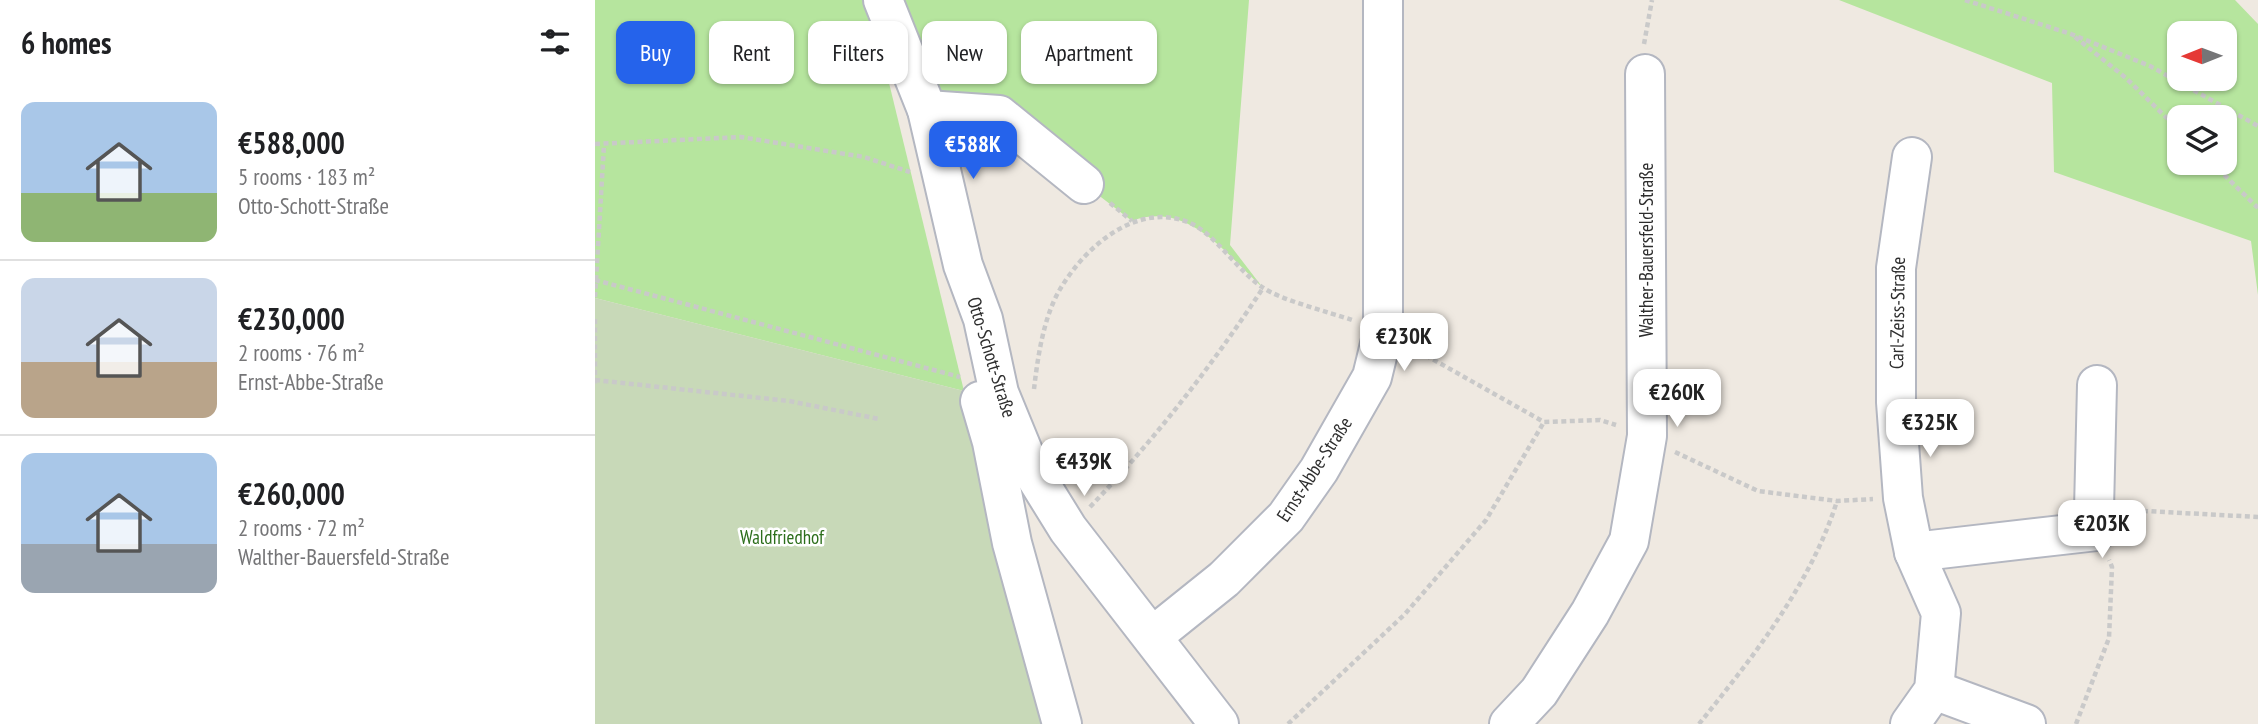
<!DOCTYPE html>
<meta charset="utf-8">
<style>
body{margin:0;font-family:"PT Sans Narrow",sans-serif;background:#f2f2f2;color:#202124;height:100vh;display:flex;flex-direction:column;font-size:26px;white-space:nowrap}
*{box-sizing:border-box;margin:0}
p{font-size:23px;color:#757577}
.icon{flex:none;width:38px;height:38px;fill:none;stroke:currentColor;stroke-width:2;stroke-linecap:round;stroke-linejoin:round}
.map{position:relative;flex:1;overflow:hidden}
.details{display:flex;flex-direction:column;background:#fff;width:595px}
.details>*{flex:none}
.hud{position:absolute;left:21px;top:21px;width:665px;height:63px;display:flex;gap:14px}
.needle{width:46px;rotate:269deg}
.buttons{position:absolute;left:1572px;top:21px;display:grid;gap:14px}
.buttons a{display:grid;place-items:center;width:70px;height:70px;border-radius:14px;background:#fff;box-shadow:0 2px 5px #0004;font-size:35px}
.price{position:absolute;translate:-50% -60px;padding:0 16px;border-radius:14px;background:#fff;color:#222;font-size:23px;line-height:46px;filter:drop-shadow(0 2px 4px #0008)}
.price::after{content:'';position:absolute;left:50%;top:42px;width:21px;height:16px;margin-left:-10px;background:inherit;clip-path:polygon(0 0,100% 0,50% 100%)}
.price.selected{background:#2563eb;color:#fff}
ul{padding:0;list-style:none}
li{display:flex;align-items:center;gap:21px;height:175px;padding:0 21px}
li+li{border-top:2px solid #e0e0e0}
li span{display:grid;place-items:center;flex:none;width:196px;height:140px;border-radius:14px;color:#555}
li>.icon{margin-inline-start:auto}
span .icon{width:84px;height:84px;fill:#fffc;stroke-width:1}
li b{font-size:30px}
h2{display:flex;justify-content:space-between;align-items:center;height:84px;padding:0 21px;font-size:30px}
.tag{padding:0 24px;border-radius:14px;background:#fff;box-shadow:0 2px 5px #0004;font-size:24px;line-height:63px}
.tag.selected{background:#2563eb;color:#fff}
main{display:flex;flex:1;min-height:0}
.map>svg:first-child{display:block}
</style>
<main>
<section class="details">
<h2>6 homes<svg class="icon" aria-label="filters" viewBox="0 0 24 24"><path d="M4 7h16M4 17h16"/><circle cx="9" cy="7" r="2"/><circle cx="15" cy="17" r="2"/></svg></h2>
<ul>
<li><span style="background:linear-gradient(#a9c7e8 65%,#8fb573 0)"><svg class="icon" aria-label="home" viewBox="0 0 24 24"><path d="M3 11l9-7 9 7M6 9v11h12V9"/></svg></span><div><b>€588,000</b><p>5 rooms · 183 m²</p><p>Otto-Schott-Straße</p></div></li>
<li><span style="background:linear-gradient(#c9d6e8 60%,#b9a48a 0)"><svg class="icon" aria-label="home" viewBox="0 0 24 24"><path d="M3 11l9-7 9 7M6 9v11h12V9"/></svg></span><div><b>€230,000</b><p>2 rooms · 76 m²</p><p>Ernst-Abbe-Straße</p></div></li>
<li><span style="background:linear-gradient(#a9c7e8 65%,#9aa5b1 0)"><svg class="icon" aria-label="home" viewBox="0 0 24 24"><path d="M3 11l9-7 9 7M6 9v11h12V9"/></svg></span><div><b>€260,000</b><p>2 rooms · 72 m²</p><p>Walther-Bauersfeld-Straße</p></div></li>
</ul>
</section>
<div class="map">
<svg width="1663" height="724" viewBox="0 0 1663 724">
<rect width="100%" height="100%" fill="#efe9e1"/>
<!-- green -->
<g fill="#b6e59e" fill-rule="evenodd">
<path d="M0 0H269L277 13 369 391 0 298Z"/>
<path d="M294 0H654L635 245 668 288C632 255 593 200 537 221L489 184 339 92Z"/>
<path d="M1244 0H1640L1663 24V295L1656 241 1459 172 1457 83ZM1629 33V79H1584V33ZM1629 117V163H1584V117Z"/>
</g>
<!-- cemetery -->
<path fill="#c8d9b8" d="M0 298 369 391 458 724H0Z"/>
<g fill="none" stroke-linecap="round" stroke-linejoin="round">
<!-- minor casing -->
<g stroke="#b4b7c1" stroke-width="42">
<g id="minor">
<path d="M288 0 332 110 368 265 388 319 404 393 434 466 473 529 624 724"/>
<path d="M332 110 404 115 489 184"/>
<path d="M385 401 397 442 417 543 467 724"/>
<path d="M1319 552 1502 531 1499 509 1502 385"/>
<path d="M558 636 629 579 691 517 724 470 777 377 788 332V0"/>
<path d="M1339 690 1431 724"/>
<path d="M914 724 944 692 995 613 1034 541 1052 436 1050 74"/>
<path d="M1315 724 1339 690 1346 613 1319 552 1308 498 1301 402V268L1317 157"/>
</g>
</g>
<!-- path -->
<g stroke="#c9c9c9" stroke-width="4.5" stroke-dasharray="5 3.5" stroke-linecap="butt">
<path d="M1370 0 1476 34 1555 66 1663 126"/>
<path d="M1480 37 1531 78 1584 130"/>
<path d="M1049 44 1057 0"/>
<path d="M0 144 146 137 269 157 315 172"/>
<path d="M1617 163 1663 208"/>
<path d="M515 203 537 221"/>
<path d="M0 280 365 377"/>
<path d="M0 297 9 145"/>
<path d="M0 319V387"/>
<path d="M816 347 949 422 1005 420 1021 425"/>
<path d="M0 380 194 401 284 419"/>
<path d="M439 389C443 355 449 314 467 286 493 244 544 201 595 223 620 234 643 271 667 287 685 300 734 312 757 320"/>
<path d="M1080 452 1163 491 1242 501 1278 499"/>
<path d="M495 507C560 439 616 367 668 288"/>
<path d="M1531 510 1663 517"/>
<path d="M693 724 810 614 891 520 949 422"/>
<path d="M1104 724C1158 657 1216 584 1242 501"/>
<path d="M1481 724 1514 638 1517 567 1514 560"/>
</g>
<!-- minor -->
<use href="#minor" stroke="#fff" stroke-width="38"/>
</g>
<g text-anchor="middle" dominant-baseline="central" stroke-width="5" stroke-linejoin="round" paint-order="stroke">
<!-- street labels -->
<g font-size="19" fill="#2e2e2e" stroke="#fff">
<text transform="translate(1051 250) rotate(-90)">Walther-Bauersfeld-Straße</text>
<text transform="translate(1302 313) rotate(-89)">Carl-Zeiss-Straße</text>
<text transform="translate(397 357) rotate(73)">Otto-Schott-Straße</text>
<text transform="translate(719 469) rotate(-57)">Ernst-Abbe-Straße</text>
</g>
<!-- park labels -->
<g font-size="19" fill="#2c6e1b" stroke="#fff">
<text x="187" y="537">Waldfriedhof</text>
</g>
</g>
</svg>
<div class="buttons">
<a><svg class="needle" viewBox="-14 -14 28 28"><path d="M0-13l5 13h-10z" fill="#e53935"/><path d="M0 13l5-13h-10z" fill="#757577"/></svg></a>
<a><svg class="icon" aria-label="layers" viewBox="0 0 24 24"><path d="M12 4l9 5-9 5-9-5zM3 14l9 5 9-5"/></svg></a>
</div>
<b class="price selected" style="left:378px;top:181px">€588K</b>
<b class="price" style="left:809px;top:373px">€230K</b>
<b class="price" style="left:1082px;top:429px">€260K</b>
<b class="price" style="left:1335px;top:459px">€325K</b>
<b class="price" style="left:489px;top:498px">€439K</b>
<b class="price" style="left:1507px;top:560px">€203K</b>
<div class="hud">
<a class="tag selected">Buy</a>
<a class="tag">Rent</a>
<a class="tag">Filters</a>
<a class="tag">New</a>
<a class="tag">Apartment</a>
</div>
</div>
</main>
